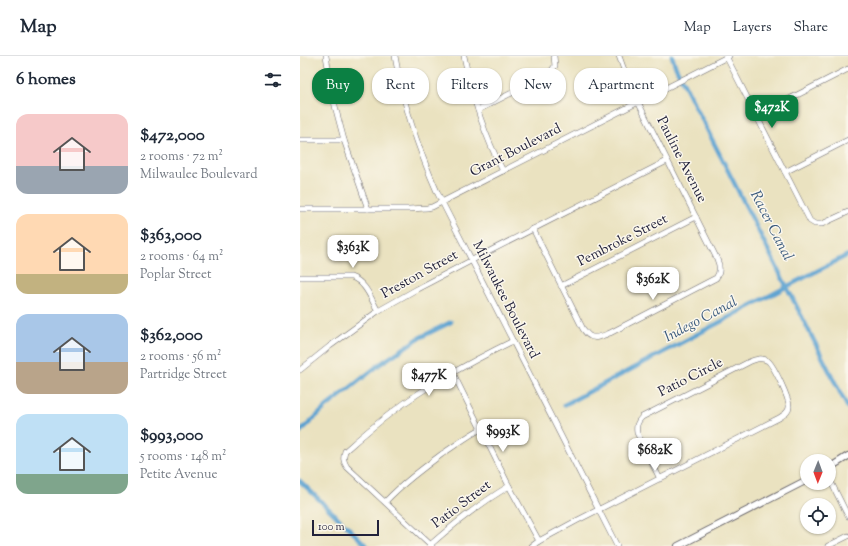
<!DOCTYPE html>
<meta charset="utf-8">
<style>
body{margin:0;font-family:"Sorts Mill Goudy",serif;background:#f6f6f7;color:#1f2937;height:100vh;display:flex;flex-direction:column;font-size:15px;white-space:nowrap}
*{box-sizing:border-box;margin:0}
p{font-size:13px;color:#747a83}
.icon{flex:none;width:22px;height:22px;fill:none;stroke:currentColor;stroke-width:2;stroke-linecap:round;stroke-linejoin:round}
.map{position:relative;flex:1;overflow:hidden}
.details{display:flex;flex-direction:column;background:#fff;width:300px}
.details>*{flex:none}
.guide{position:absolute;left:12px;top:12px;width:380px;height:36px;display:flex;gap:8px}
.needle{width:26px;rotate:181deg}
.fabs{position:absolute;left:500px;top:398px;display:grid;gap:8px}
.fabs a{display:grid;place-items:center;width:36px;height:36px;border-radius:50%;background:#fff;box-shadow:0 1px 3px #0004;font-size:20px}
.scale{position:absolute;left:12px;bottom:10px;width:67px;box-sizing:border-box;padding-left:4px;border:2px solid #22223b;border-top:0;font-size:11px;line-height:14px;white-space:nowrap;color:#22223b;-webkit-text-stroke:3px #fbf7ec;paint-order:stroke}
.price{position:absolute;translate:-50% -34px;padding:0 9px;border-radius:8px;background:#fff;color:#222;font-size:13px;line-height:26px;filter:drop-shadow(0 1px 2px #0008)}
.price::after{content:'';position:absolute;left:50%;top:24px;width:12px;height:9px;margin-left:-6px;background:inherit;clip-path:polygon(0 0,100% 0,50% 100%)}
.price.selected{background:#0b8043;color:#fff}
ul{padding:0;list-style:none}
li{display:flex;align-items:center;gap:12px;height:100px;padding:0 16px}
li span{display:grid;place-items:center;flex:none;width:112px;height:80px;border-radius:12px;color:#555}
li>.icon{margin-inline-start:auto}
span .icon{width:48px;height:48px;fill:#fffc;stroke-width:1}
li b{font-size:17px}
h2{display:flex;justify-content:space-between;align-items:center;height:48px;padding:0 16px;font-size:17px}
.pill{padding:0 14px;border-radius:16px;background:#fff;box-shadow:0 1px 3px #0004;font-size:14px;line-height:36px}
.pill.selected{background:#0b8043;color:#fff}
header{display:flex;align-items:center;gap:24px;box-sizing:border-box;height:56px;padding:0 20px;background:#fff;border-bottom:1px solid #e0e1e3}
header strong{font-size:19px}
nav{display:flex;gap:22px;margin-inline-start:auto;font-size:14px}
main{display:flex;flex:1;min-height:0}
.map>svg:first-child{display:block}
</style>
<header>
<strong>Map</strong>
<nav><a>Map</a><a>Layers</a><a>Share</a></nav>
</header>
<main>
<section class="details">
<h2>6 homes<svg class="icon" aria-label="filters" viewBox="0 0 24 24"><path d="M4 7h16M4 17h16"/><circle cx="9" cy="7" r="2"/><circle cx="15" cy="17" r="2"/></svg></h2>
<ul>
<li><span style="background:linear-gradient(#f6c9c9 65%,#9aa5b1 0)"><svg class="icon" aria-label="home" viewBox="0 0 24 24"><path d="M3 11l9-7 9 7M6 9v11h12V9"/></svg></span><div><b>$472,000</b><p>2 rooms · 72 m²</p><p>Milwaulee Boulevard</p></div></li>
<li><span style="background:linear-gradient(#ffd9b3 75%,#c2b280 0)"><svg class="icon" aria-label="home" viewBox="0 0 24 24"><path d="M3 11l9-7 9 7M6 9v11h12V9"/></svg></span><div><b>$363,000</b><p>2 rooms · 64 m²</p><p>Poplar Street</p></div></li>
<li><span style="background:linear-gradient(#a9c7e8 60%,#b9a48a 0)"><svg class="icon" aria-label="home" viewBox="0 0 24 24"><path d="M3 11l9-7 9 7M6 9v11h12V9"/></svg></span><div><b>$362,000</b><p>2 rooms · 56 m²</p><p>Partridge Street</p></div></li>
<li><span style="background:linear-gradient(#bfe0f5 75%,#7fa58c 0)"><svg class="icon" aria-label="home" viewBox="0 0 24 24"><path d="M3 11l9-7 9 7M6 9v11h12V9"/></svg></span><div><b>$993,000</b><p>5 rooms · 148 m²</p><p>Petite Avenue</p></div></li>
</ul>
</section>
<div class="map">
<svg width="548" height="490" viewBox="0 0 548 490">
<rect width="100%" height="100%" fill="#fbf7ec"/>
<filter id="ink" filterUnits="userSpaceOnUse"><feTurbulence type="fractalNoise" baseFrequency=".025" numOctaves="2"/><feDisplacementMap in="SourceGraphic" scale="8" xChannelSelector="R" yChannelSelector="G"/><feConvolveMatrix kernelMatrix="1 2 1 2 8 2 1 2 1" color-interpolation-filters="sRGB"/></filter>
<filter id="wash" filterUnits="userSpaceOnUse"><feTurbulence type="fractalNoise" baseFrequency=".012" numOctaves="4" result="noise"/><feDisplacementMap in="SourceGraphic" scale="16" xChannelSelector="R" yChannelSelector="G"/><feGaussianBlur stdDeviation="0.9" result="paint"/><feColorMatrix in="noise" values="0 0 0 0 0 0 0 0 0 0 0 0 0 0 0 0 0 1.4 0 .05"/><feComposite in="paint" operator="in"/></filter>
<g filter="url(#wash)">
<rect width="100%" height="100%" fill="#eae2c0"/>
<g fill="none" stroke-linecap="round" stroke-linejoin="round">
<!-- canal -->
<g stroke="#5aa1d0" stroke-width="4.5">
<path d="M372 0 376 12 548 352"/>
<path d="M264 349 486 231 548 199"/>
<path d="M0 376 26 351 80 308 119 282 151 266"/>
<path d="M0 425 67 490"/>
</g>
</g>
</g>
<g filter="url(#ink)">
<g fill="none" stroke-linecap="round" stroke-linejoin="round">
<!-- minor casing -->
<g stroke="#68656a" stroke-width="6">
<g id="minor">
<path d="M26 0 35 50 44 84 68 153"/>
<path d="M95 0C103 48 118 93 138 138L317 490"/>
<path d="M164 0C172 40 184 79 203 115"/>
<path d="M426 0 510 165 515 168H522L548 156"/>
<path d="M178 54 249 18 255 10 254 0"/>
<path d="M456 60 548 13"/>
<path d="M0 84H44"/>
<path d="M485 116 548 84"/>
<path d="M0 153H109L127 152 132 151 429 0"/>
<path d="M233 173 283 273C285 275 287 279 290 280 295 284 304 279 310 277L416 222C421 216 420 210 417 203L338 46 328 25 319 0"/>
<path d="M0 221H51C66 226 71 243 78 255"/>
<path d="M261 230 396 161"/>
<path d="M0 314 30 290 78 255 117 233 178 201 367 105"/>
<path d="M153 317 209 430 239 485"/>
<path d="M529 422 548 460"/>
<path d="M85 446C102 428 122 413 142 398 155 390 167 380 181 373"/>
<path d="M130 489C155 467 181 447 209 430"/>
<path d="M132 490 47 411C43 405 43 402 45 395 74 369 106 344 140 324 164 310 188 297 213 285"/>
<path d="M232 490 239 485 276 465 479 362C483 359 489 357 489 351 490 344 474 310 468 305 462 301 456 303 449 306L342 361C337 366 336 370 337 377L360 423"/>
<path d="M528 490 548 480"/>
</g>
</g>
<!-- tertiary casing -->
<g stroke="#68656a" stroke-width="8">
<g id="tertiary">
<path d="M529 412 548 400"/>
<path d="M378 490 507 424"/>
</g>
</g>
<!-- minor -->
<use href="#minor" stroke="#fff" stroke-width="5"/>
<!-- tertiary -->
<use href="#tertiary" stroke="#fff" stroke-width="6"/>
</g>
</g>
<g text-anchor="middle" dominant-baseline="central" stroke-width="3" stroke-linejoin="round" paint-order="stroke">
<!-- street labels -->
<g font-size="14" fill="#22223b" stroke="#fbf7ec">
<text transform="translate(216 95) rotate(-27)">Grant Boulevard</text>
<text transform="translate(381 104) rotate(63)">Pauline Avenue</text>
<text transform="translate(323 185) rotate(-27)">Pembroke Street</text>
<text transform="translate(120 219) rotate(-29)">Preston Street</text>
<text transform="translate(205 244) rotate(63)">Milwaukee Boulevard</text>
<text transform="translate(391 322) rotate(-27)">Patio Circle</text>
<text transform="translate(162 449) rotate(-37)">Patio Street</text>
</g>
<!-- water labels -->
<g font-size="15" font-style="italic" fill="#3b5b7e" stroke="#fbf7ec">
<text transform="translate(471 170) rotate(63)">Racer Canal</text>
<text transform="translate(401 264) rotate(-28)">Indego Canal</text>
</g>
</g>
</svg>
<div class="fabs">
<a><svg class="needle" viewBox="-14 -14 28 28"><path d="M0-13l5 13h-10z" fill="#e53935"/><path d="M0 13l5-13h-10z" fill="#747a83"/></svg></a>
<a><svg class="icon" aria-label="locate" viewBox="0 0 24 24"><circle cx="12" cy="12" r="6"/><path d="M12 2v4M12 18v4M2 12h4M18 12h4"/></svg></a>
</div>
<div class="scale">100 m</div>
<b class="price selected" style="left:472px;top:73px">$472K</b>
<b class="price" style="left:53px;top:213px">$363K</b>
<b class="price" style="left:353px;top:245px">$362K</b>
<b class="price" style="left:129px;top:341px">$477K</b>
<b class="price" style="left:203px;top:397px">$993K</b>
<b class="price" style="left:355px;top:416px">$682K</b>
<div class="guide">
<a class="pill selected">Buy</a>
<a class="pill">Rent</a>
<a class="pill">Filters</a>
<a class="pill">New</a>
<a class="pill">Apartment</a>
</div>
</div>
</main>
